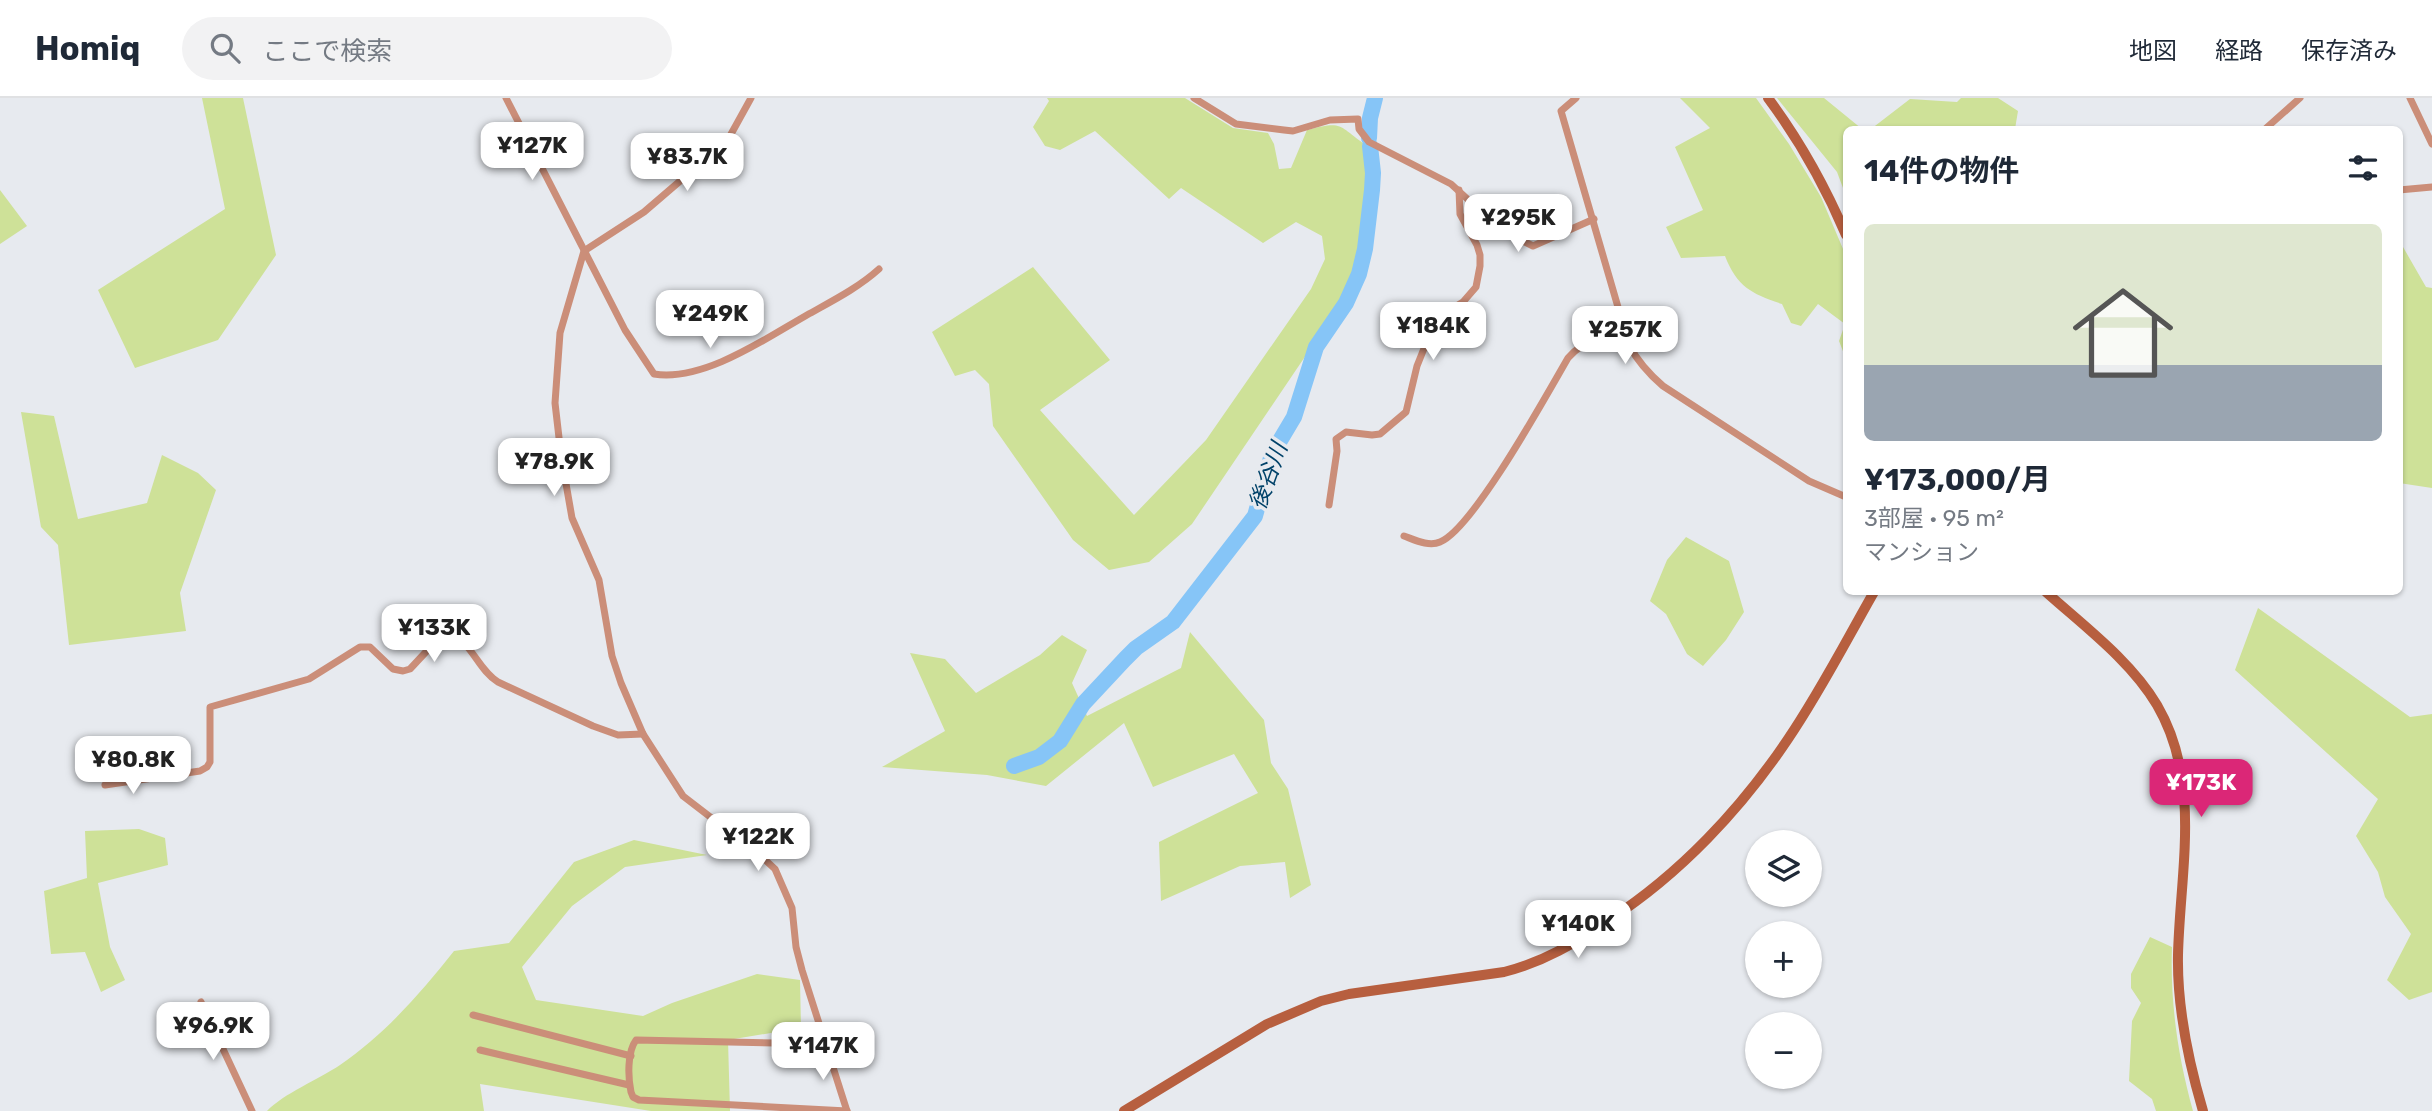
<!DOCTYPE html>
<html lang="ja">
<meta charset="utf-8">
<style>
body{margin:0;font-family:Rubik,"Noto Sans JP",sans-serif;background:#f2f2f3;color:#1f2937;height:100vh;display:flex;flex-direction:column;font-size:26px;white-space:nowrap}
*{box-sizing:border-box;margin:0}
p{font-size:23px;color:#747a83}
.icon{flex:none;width:38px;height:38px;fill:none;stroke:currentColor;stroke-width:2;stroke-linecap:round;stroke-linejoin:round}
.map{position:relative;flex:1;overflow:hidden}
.side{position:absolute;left:1843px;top:28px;width:560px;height:469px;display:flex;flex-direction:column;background:#fff;border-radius:10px;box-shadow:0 2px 5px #0004}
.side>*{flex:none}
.fabs{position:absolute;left:1745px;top:732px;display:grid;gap:14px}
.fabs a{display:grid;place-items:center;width:77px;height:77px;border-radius:50%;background:#fff;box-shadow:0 2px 5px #0004;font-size:35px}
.price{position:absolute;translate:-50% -60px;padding:0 16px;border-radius:14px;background:#fff;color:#222;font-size:23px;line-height:46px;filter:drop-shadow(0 2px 4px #0008)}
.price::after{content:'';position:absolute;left:50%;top:42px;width:21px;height:16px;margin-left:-10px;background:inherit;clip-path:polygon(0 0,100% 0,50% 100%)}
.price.selected{background:#db2777;color:#fff}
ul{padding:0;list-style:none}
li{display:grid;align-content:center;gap:14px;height:371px;padding:0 21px}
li+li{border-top:2px solid #e0e1e3}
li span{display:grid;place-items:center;height:217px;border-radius:10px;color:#555}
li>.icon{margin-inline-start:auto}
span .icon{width:126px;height:126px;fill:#fffc;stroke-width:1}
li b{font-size:30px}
h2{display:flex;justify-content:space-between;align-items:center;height:84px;padding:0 21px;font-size:30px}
header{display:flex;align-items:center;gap:42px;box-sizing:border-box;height:98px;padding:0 35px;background:#fff;border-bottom:2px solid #e0e1e3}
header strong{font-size:33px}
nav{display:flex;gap:38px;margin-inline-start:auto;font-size:24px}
.search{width:490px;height:63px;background:#f2f2f3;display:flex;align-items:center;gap:18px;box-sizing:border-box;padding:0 24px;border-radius:38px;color:#747a83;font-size:26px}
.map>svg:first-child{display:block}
</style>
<header>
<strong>Homiq</strong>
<div class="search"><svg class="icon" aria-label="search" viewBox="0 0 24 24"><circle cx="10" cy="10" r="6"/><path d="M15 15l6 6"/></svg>ここで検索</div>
<nav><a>地図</a><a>経路</a><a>保存済み</a></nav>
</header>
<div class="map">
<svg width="2432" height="1013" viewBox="0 0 2432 1013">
<rect width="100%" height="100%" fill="#e7eaef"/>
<!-- green -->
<g fill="#cee198">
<path d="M202 0H243L276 157 218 242 135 270 98 192 225 111Z"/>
<path d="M1047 0H1185L1233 30 1268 35 1274 46 1279 71 1291 70 1307 32C1344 22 1338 28 1366 47L1370 75 1362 128 1361 160 1350 192 1192 426 1149 464 1109 472 1073 442 993 328 989 286 975 272 955 278 932 234 1033 169 1110 262 1040 312 1134 417 1206 342 1311 191 1325 161 1322 138 1296 124 1263 145 1181 90 1169 101 1095 33 1060 52 1045 48 1033 29 1049 3Z"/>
<path d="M1680 0H1756L1789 46 1821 99 1846 158V261L1839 243 1845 226 1818 206 1801 228 1791 225 1782 206C1752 196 1737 189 1725 158L1681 160 1666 129 1703 112 1675 49 1710 30Z"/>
<path d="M1777 0H1824L1862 31 1846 32V98L1837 74Z"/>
<path d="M1961 0H1998L2018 13 2015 31H1871L1910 1 1957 4Z"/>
<path d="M0 92 27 128 0 146Z"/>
<path d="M2399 142 2426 189 2432 190V390L2399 385Z"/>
<path d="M21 314 54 318 78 421 147 405 162 357 198 375 216 392 180 495 186 533 69 547 58 447 41 429Z"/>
<path d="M1686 439 1729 463 1744 514 1726 542 1703 568 1687 556 1666 516 1650 503 1667 462Z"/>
<path d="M2258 510 2410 619 2432 616V894L2409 902 2387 882 2411 836 2385 799 2378 774 2356 738 2378 701 2235 572Z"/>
<path d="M1190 534 1264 622 1271 665 1288 691 1311 787 1290 800 1285 764 1240 768 1161 803 1159 744 1258 695 1234 656 1153 689 1124 625 1046 688 987 677 882 669 945 633 910 555 945 561 976 595 1040 557 1062 537 1087 552 1072 585 1087 618 1181 570Z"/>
<path d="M139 731 165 740 168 767 98 785 110 849 125 882 101 894 85 854 51 856 44 793 87 780 85 733Z"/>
<path d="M634 742 707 757 625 769 572 808 522 869 536 902 643 918 672 905 757 876 800 882 801 930 728 942 730 1013H651L480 986 484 1013H267C283 996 319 981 340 967 385 936 420 896 454 853L509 845 574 764Z"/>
<path d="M2150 839 2172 849C2170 905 2178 959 2193 1013H2156L2152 1001 2129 983 2132 923 2141 905 2131 890V876Z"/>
</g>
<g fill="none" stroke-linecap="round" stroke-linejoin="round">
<!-- river -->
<g stroke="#86c5f7" stroke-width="16">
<path d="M1369 40 1370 20 1375 0"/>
<path d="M1014 668 1039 659 1060 643 1083 606 1125 561 1136 550 1173 524 1255 418 1272 356 1294 319 1316 249 1346 205 1359 176 1365 151 1372 92 1373 75 1370 48"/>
</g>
<!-- street -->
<g stroke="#cb8e79" stroke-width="7">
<path d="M506 0 625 232 654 276C703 284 765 241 807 217 832 203 858 190 879 171"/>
<path d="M751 0 730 38 722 47 644 114 584 153 560 235 555 305 561 357 572 420 599 482 612 558 621 585 643 636 683 698 761 758 775 771 792 810 796 849 802 872 847 1013"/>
<path d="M1194 0 1236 26 1284 32 1293 33 1330 22 1358 21 1359 31 1369 44 1451 86 1486 118 1519 141 1533 148 1594 121"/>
<path d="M1576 0 1561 13 1629 247C1638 264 1649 276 1663 288L1809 383 1846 399"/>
<path d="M2410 0 2432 46"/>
<path d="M2264 32 2300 0"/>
<path d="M2399 92 2432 89"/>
<path d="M1329 407 1337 353 1336 341 1346 334 1372 337 1380 336 1406 314 1417 268 1427 243 1442 217 1463 204 1476 189 1480 168V157L1477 147 1460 116 1459 92"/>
<path d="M1404 438C1415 442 1429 449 1440 444 1473 431 1547 296 1568 260 1587 238 1603 242 1629 247"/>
<path d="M105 687 200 673 207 669 210 664V609L309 581 360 549H370L393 571 403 573 410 571 438 541 449 536C472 543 477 571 498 584L593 628 618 637 643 636"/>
<path d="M201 904 252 1013"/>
<path d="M473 917 631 958"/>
<path d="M826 946 636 942C627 954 628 980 631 994L633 999 639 1002 847 1013"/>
<path d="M480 952 629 987"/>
</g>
<!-- secondary -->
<g stroke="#b75f3f" stroke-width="10">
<path d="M1768 0C1800 43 1825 88 1846 137"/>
<path d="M2046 494C2084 528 2131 563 2157 607 2202 684 2180 773 2178 857 2177 910 2188 962 2203 1013"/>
<path d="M1124 1013 1267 926 1321 903 1349 896 1504 874C1544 864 1575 845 1609 822 1680 776 1741 711 1788 641 1820 594 1846 543 1874 494"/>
</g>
</g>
<g text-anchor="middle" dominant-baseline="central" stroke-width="7" stroke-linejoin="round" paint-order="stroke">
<!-- water labels -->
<g font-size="23" font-style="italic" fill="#004269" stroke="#e7eaef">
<text transform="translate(1268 378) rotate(-70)">後谷川</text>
</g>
</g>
</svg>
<div class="fabs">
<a><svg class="icon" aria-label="layers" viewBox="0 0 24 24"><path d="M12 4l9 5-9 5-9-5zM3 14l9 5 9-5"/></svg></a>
<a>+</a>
<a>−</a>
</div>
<b class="price" style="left:532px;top:84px">¥127K</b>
<b class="price" style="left:687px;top:95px">¥83.7K</b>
<b class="price" style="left:1518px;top:156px">¥295K</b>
<b class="price" style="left:710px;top:252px">¥249K</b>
<b class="price" style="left:1433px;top:264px">¥184K</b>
<b class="price" style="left:1625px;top:268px">¥257K</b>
<b class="price" style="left:554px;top:400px">¥78.9K</b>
<b class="price" style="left:434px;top:566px">¥133K</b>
<b class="price" style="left:133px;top:698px">¥80.8K</b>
<b class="price selected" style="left:2201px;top:721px">¥173K</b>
<b class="price" style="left:758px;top:775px">¥122K</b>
<b class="price" style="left:1578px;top:862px">¥140K</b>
<b class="price" style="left:213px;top:964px">¥96.9K</b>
<b class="price" style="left:823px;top:984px">¥147K</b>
<section class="side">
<h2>14件の物件<svg class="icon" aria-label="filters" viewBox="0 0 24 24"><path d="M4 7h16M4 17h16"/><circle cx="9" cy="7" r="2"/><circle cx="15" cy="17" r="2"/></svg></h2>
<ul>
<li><span style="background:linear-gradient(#dfe7d0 65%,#9aa5b1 0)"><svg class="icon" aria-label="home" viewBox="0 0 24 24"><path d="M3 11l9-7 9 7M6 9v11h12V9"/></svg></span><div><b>¥173,000/月</b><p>3部屋 · 95 m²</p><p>マンション</p></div></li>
</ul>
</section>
</div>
